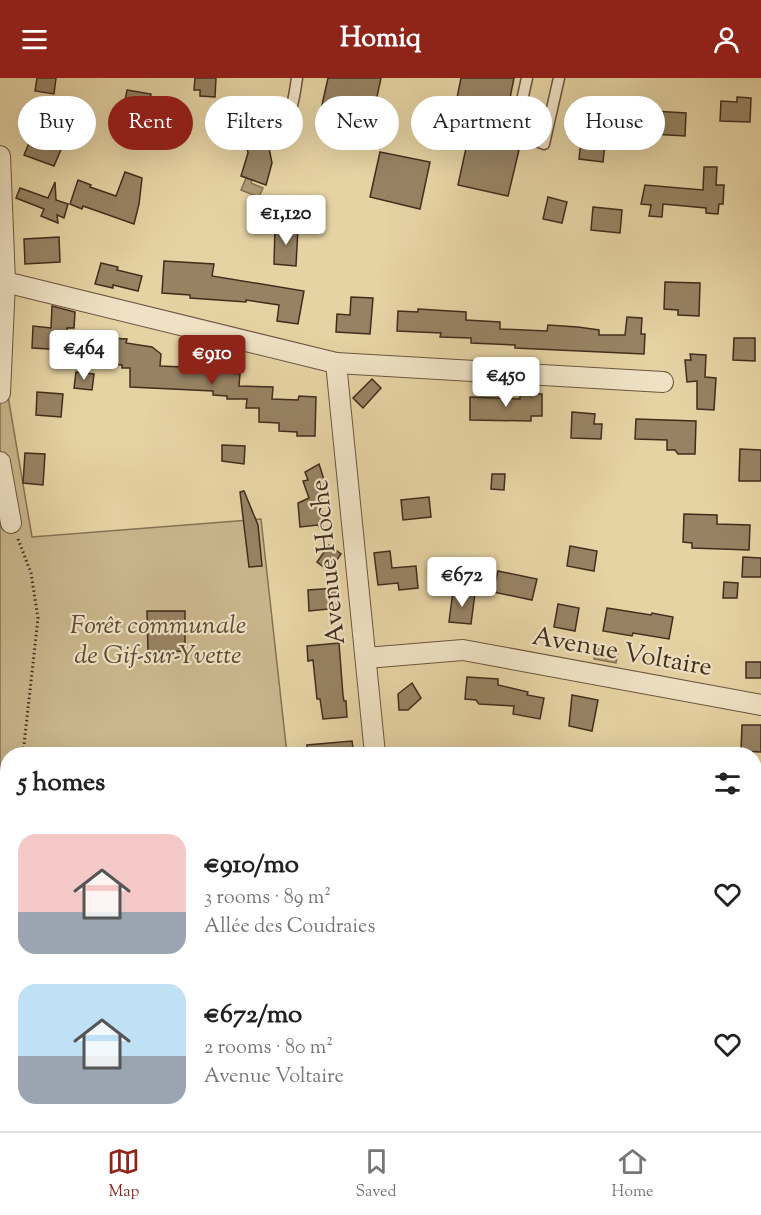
<!DOCTYPE html>
<meta charset="utf-8">
<style>
body{margin:0;font-family:"Sorts Mill Goudy",serif;background:#f6f6f6;color:#222;height:100vh;display:flex;flex-direction:column;font-size:22px;white-space:nowrap}
*{box-sizing:border-box;margin:0}
p{font-size:20px;color:#767676}
.icon{flex:none;width:33px;height:33px;fill:none;stroke:currentColor;stroke-width:2;stroke-linecap:round;stroke-linejoin:round}
.map{position:relative;flex:1;overflow:hidden}
.drawer{position:absolute;left:0px;top:669px;width:762px;height:384px;display:flex;flex-direction:column;background:#fff;border-radius:24px 24px 0 0;box-shadow:0 6px 24px #0002}
.drawer>*{flex:none}
.top-card{position:absolute;left:18px;top:18px;width:726px;height:54px;display:flex;gap:12px}
.price{position:absolute;translate:-50% -51px;padding:0 14px;border-radius:6px;background:#fff;color:#222;font-size:20px;line-height:39px;filter:drop-shadow(0 2px 3px #0008)}
.price::after{content:'';position:absolute;left:50%;top:36px;width:18px;height:14px;margin-left:-9px;background:inherit;clip-path:polygon(0 0,100% 0,50% 100%)}
.price.selected{background:#8f2418;color:#fff}
ul{padding:0;list-style:none}
li{display:flex;align-items:center;gap:18px;height:150px;padding:0 18px}
li span{display:grid;place-items:center;flex:none;width:168px;height:120px;border-radius:18px;color:#555}
li>.icon{margin-inline-start:auto}
span .icon{width:72px;height:72px;fill:#fffc;stroke-width:1}
li b{font-size:26px}
h2{display:flex;justify-content:space-between;align-items:center;height:72px;padding:0 18px;font-size:26px}
.chip{padding:0 21px;border-radius:27px;background:#fff;box-shadow:0 6px 24px #0002;font-size:21px;line-height:54px}
.chip.selected{background:#8f2418;color:#fff}
header{display:flex;justify-content:space-between;align-items:center;height:78px;padding:0 18px;background:#8f2418;color:#fff;font-size:27px;font-weight:800}
.tab-bar{display:flex;justify-content:space-around;align-items:center;height:84px;border-top:2px solid #e0e0e0;background:#fff;font-size:16px;color:#767676}
.tab-bar a{display:grid;justify-items:center;gap:3px}
.tab-bar .selected{color:#8f2418}
.map>svg:first-child{display:block}
</style>
<header><svg class="icon" aria-label="menu" viewBox="0 0 24 24"><path d="M4 6h16M4 12h16M4 18h16"/></svg>Homiq<svg class="icon" aria-label="person" viewBox="0 0 24 24"><circle cx="12" cy="8" r="4"/><path d="M4 21q1-7 8-7t8 7"/></svg></header>
<div class="map">
<svg width="761" height="1053" viewBox="0 0 761 1053">
<rect width="100%" height="100%" fill="#e6d3a4"/>
<filter id="stains"><feTurbulence type="fractalNoise" baseFrequency=".00333" numOctaves="4"/><feColorMatrix values="0 0 0 0 .2 0 0 0 0 .09 0 0 0 0 .02 0 0 0 .5 -.17"/></filter>
<radialGradient id="worn" r=".72"><stop offset=".6" stop-color="#630" stop-opacity="0"/><stop offset="1" stop-color="#630" stop-opacity=".3"/></radialGradient>
<!-- green -->
<g fill="#cab78d" stroke="#867255" stroke-width="1.5">
<path d="M0 271 32 459 261 441 287 676H8V930L0 961Z"/>
<path d="M754 901 761 904V979H755Z"/>
</g>
<!-- water -->
<g fill="#ae9b76" stroke="#836f52" stroke-width="1.5">
<path d="M246 100 252 102 251 105 263 110 259 119 241 112Z"/>
<path d="M596 570 618 574 616 585 594 581Z"/>
</g>
<!-- building -->
<g fill="#978363" stroke="#422d1d" stroke-width="1.5">
<path d="M37 0H56L54 16 35 13Z"/>
<path d="M195 0H216L215 19 200 18V12H194Z"/>
<path d="M328 0H381L371 47 320 36Z"/>
<path d="M461 0H514L508 30 457 20Z"/>
<path d="M127 12 151 16 146 43 122 39Z"/>
<path d="M737 19 751 20 750 44 720 43 721 23 737 24Z"/>
<path d="M653 33 686 35 685 58 652 56Z"/>
<path d="M58 41 77 49 70 64 65 62 54 88 24 77 32 58 48 65Z"/>
<path d="M582 53 606 56 603 84 579 81Z"/>
<path d="M468 61 519 72 508 118 458 107Z"/>
<path d="M268 65 272 85 266 107 241 98 248 75 247 70Z"/>
<path d="M380 74 430 84 420 131 370 119Z"/>
<path d="M704 89H717L716 107H724L723 126H719L718 136 706 135V130L663 126 662 139 649 138 651 127 641 126 645 107 703 112Z"/>
<path d="M125 94 142 100 139 126 134 146 83 128 82 131 70 126 78 102 91 107 90 109 116 118Z"/>
<path d="M55 104 56 122 68 126 64 140 57 137 58 145 41 138 44 131 16 120 20 110 48 120Z"/>
<path d="M548 119 567 124 562 145 543 141Z"/>
<path d="M593 129 622 132 620 155 591 152Z"/>
<path d="M275 149 298 150 296 188 274 186Z"/>
<path d="M59 159 60 184 25 186 24 161Z"/>
<path d="M164 183 214 186 212 198 304 213 298 246 277 243 279 227 246 222V224L190 220V217L162 215Z"/>
<path d="M101 185 118 189 117 192 142 198 138 213 113 207V210L95 206Z"/>
<path d="M665 204 700 205 699 238 678 237V232L664 231Z"/>
<path d="M351 219 373 220 370 256 336 254 337 236 350 237Z"/>
<path d="M52 228 75 234 74 250H67L65 272 32 270 33 248 51 250Z"/>
<path d="M418 231 466 234V242L500 244V251L547 253 548 247 578 249 599 252V257H625L627 239 642 240 641 256H645L644 276 515 270V267L471 265V260L440 259 441 255 397 253 398 233 418 234Z"/>
<path d="M108 260 127 261 126 265 152 269 161 276 160 288 230 291V295L240 296 239 308 273 309 272 321 298 322 299 318 316 319 315 358H297V354L279 353V345L259 344V330H246L247 321H227V318L213 317V313L130 309V290H122V287L107 286Z"/>
<path d="M734 260H755V283L733 282Z"/>
<path d="M690 276 706 277 705 299 716 300 714 332 697 331V303L687 304 685 282H691Z"/>
<path d="M76 294 94 296 92 312 74 310Z"/>
<path d="M372 301 381 310 363 330 353 320Z"/>
<path d="M37 314 63 316 61 339 36 337Z"/>
<path d="M520 316H542V338H531V343L470 342V319L520 321Z"/>
<path d="M572 334 595 336 594 346H602L601 361 571 360Z"/>
<path d="M636 341 696 343 695 376H678L675 372H667V362L635 361Z"/>
<path d="M222 367 245 368 244 386 222 383Z"/>
<path d="M740 371 761 372V403H739Z"/>
<path d="M25 375 45 376 43 407 23 405Z"/>
<path d="M319 386 328 414 321 416 323 450 320 451 318 447 300 449 298 425 309 420 303 403 308 402 305 394Z"/>
<path d="M492 396H505L504 412 491 411Z"/>
<path d="M244 413 258 447 262 488 249 489 240 414Z"/>
<path d="M429 419 431 439 403 442 401 422Z"/>
<path d="M684 436 717 437V446L750 447 749 472 692 470V465L683 464Z"/>
<path d="M329 467 341 476 329 493 317 484Z"/>
<path d="M570 468 597 473 594 493 567 488Z"/>
<path d="M390 473 392 490 416 488 418 510 399 512 398 505 378 507 374 475Z"/>
<path d="M743 479 761 480V499H742Z"/>
<path d="M498 493 537 501 532 522 493 514Z"/>
<path d="M724 504 738 505 737 520H723Z"/>
<path d="M337 510 338 530 309 533 308 512Z"/>
<path d="M453 513 475 515 471 546 449 544Z"/>
<path d="M558 526 579 530 575 553 554 549Z"/>
<path d="M607 530 651 537 652 535 673 539 669 561 633 555 632 558 603 553Z"/>
<path d="M147 533H185V573L148 574Z"/>
<path d="M339 565 343 617 344 623H346L347 639 323 641 320 621H317L313 582 308 583 307 568Z"/>
<rect x="746" y="584" width="15" height="16"/>
<path d="M467 599 498 601V607L528 614 527 617 544 620 540 641 513 636 514 628 479 626 476 622 465 621Z"/>
<path d="M412 605 421 620 408 632H399L398 616Z"/>
<path d="M572 617 598 622 592 653 569 648Z"/>
<path d="M742 647H761V674L741 673Z"/>
<path d="M352 663 354 676H307V667Z"/>
</g>
<g fill="none" stroke-linecap="round" stroke-linejoin="round">
<!-- lane casing -->
<g stroke="#6b563f" stroke-width="13">
<g id="lane">
<path d="M527 0 515 54 544 66 559 0"/>
<path d="M218 54 232 43C245 44 281 50 288 38 294 27 295 12 297 0"/>
</g>
</g>
<!-- street casing -->
<g stroke="#6b563f" stroke-width="22">
<g id="street">
<path d="M0 78 5 204 0 315"/>
<path d="M5 204 336 285 663 304"/>
<path d="M336 285 375 676"/>
<path d="M0 384 11 445"/>
<path d="M366 580 463 572 761 627"/>
<path d="M0 966 8 967"/>
<path d="M327 1046 356 1053"/>
</g>
</g>
<!-- path -->
<g stroke="#422d1d" stroke-width="3" stroke-dasharray="1.5 3" stroke-linecap="butt">
<path d="M18 461 31 495 38 540 23 676"/>
<path d="M2 748 8 739"/>
<path d="M0 764 2 748"/>
<path d="M754 837 761 836"/>
<path d="M0 859H8"/>
<path d="M302 1053 304 1046"/>
</g>
<!-- lane -->
<use href="#lane" stroke="#efe2c4" stroke-width="10"/>
<!-- street -->
<use href="#street" stroke="#efe2c4" stroke-width="20"/>
</g>
<g text-anchor="middle" dominant-baseline="central" stroke-width="4.5" stroke-linejoin="round" paint-order="stroke">
<!-- street labels -->
<g font-size="26" fill="#422d1d" stroke="#efe2c4">
<text transform="translate(329 484) rotate(-96)">Avenue Hoche</text>
<text transform="translate(622 575) rotate(10)">Avenue Voltaire</text>
</g>
<!-- park labels -->
<g font-size="26" font-style="italic" fill="#5d4933" stroke="#efe2c4">
<text x="158" y="548">Forêt communale<tspan x="158" dy="30">de Gif-sur-Yvette</tspan></text>
</g>
</g>
<rect width="100%" height="100%" filter="url(#stains)"/>
<rect width="100%" height="100%" fill="url(#worn)"/>
</svg>
<b class="price" style="left:286px;top:168px">€1,120</b>
<b class="price" style="left:84px;top:303px">€464</b>
<b class="price selected" style="left:212px;top:308px">€910</b>
<b class="price" style="left:506px;top:330px">€450</b>
<b class="price" style="left:462px;top:530px">€672</b>
<div class="top-card">
<a class="chip">Buy</a>
<a class="chip selected">Rent</a>
<a class="chip">Filters</a>
<a class="chip">New</a>
<a class="chip">Apartment</a>
<a class="chip">House</a>
</div>
<section class="drawer">
<h2>5 homes<svg class="icon" aria-label="filters" viewBox="0 0 24 24"><path d="M4 7h16M4 17h16"/><circle cx="9" cy="7" r="2"/><circle cx="15" cy="17" r="2"/></svg></h2>
<ul>
<li><span style="background:linear-gradient(#f6c9c9 65%,#9aa5b1 0)"><svg class="icon" aria-label="home" viewBox="0 0 24 24"><path d="M3 11l9-7 9 7M6 9v11h12V9"/></svg></span><div><b>€910/mo</b><p>3 rooms · 89 m²</p><p>Allée des Coudraies</p></div><svg class="icon" aria-label="heart" viewBox="0 0 24 24"><path d="M12 20l-8-8c-3-5 5-10 8-4 3-6 11-1 8 4z"/></svg></li>
<li><span style="background:linear-gradient(#bfe0f5 60%,#9aa5b1 0)"><svg class="icon" aria-label="home" viewBox="0 0 24 24"><path d="M3 11l9-7 9 7M6 9v11h12V9"/></svg></span><div><b>€672/mo</b><p>2 rooms · 80 m²</p><p>Avenue Voltaire</p></div><svg class="icon" aria-label="heart" viewBox="0 0 24 24"><path d="M12 20l-8-8c-3-5 5-10 8-4 3-6 11-1 8 4z"/></svg></li>
</ul>
</section>
</div>
<nav class="tab-bar">
<a class="selected"><svg class="icon" aria-label="map" viewBox="0 0 24 24"><path d="M3 6l6-2 6 2 6-2v14l-6 2-6-2-6 2zM9 4v14M15 6v14"/></svg>Map</a>
<a><svg class="icon" aria-label="saved" viewBox="0 0 24 24"><path d="M7 4h10v16l-5-4-5 4z"/></svg>Saved</a>
<a><svg class="icon" aria-label="home" viewBox="0 0 24 24"><path d="M3 11l9-7 9 7M6 9v11h12V9"/></svg>Home</a>
</nav>
